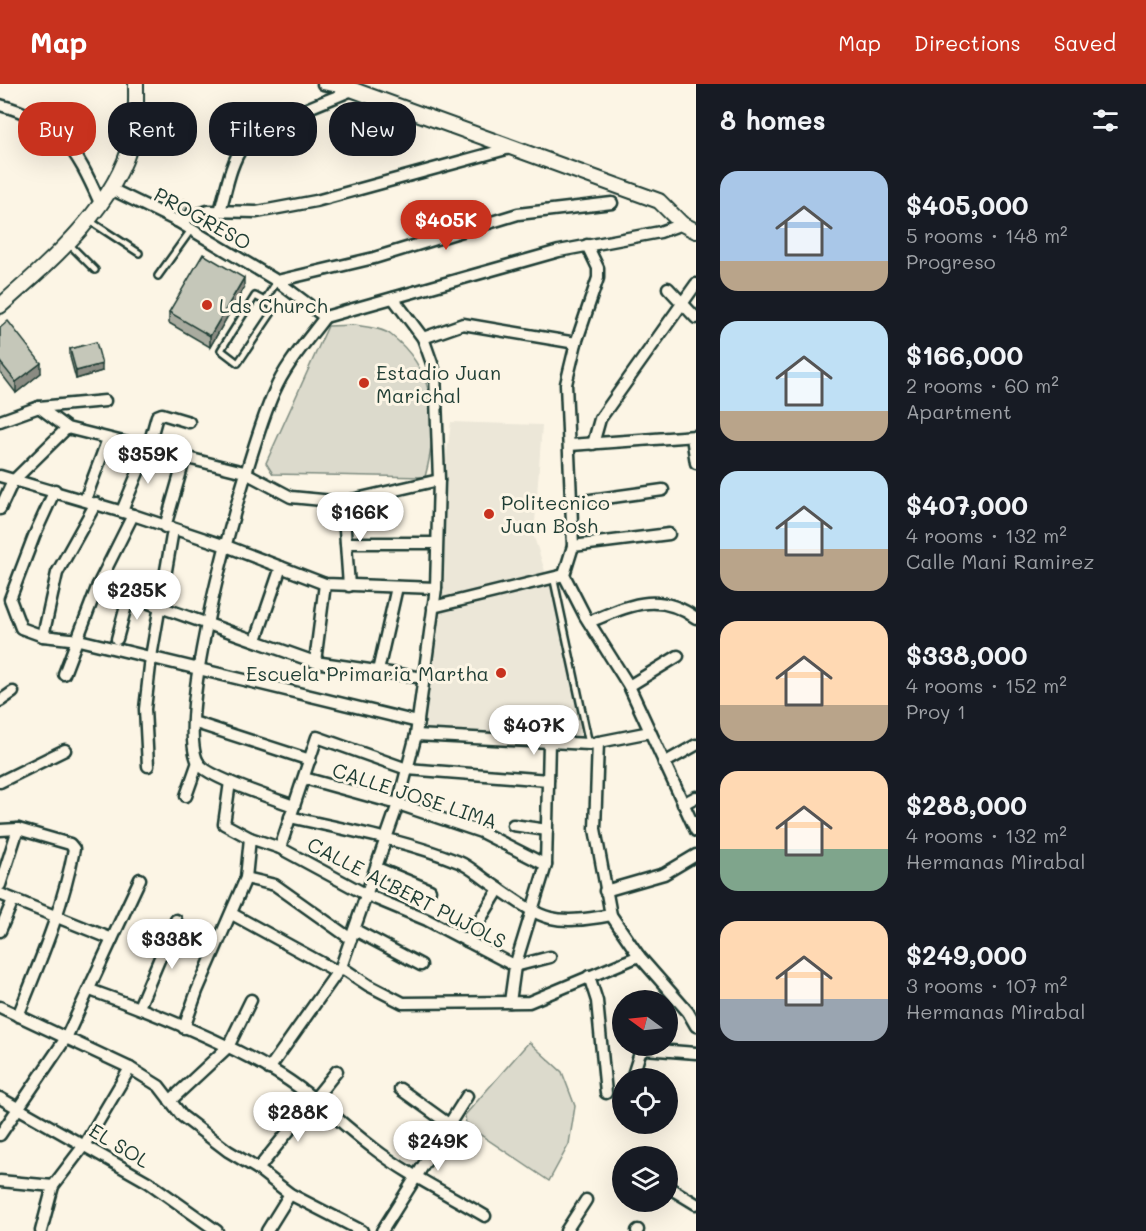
<!DOCTYPE html>
<meta charset="utf-8">
<style>
body{margin:0;font-family:Mali,sans-serif;background:#20242c;color:#f1f3f6;height:100vh;display:flex;flex-direction:column;font-size:22px;white-space:nowrap}
*{box-sizing:border-box;margin:0}
p{font-size:20px;color:#9ea1a6}
.icon{flex:none;width:33px;height:33px;fill:none;stroke:currentColor;stroke-width:2;stroke-linecap:round;stroke-linejoin:round}
.map{position:relative;flex:1;overflow:hidden}
.side{display:flex;flex-direction:column;background:#171b24;width:450px}
.side>*{flex:none}
.hud{position:absolute;left:18px;top:18px;width:570px;height:54px;display:flex;gap:12px}
.needle{width:39px;rotate:285deg}
.buttons{position:absolute;left:612px;top:906px;display:grid;gap:12px}
.buttons a{display:grid;place-items:center;width:66px;height:66px;border-radius:50%;background:#171b24;box-shadow:0 6px 24px #0002;font-size:30px}
.price{position:absolute;translate:-50% -51px;padding:0 14px;border-radius:21px;background:#fff;color:#222;font-size:20px;line-height:39px;filter:drop-shadow(0 2px 3px #0008)}
.price::after{content:'';position:absolute;left:50%;top:36px;width:18px;height:14px;margin-left:-9px;background:inherit;clip-path:polygon(0 0,100% 0,50% 100%)}
.price.active{background:#c8321e;color:#fff}
ul{padding:0;list-style:none}
li{display:flex;align-items:center;gap:18px;height:150px;padding:0 24px}
li span{display:grid;place-items:center;flex:none;width:168px;height:120px;border-radius:18px;color:#555}
li>.icon{margin-inline-start:auto}
span .icon{width:72px;height:72px;fill:#fffc;stroke-width:1}
li b{font-size:26px}
h2{display:flex;justify-content:space-between;align-items:center;height:72px;padding:0 24px;font-size:26px}
.tag{padding:0 21px;border-radius:24px;background:#171b24;box-shadow:0 6px 24px #0002;font-size:21px;line-height:54px}
.tag.active{background:#c8321e;color:#fff}
header{display:flex;align-items:center;gap:36px;box-sizing:border-box;height:84px;padding:0 30px;background:#c8321e;color:#fff}
header strong{font-size:28px}
nav{display:flex;gap:33px;margin-inline-start:auto;font-size:21px}
main{display:flex;flex:1;min-height:0}
.map>svg:first-child{display:block}
</style>
<header>
<strong>Map</strong>
<nav><a>Map</a><a>Directions</a><a>Saved</a></nav>
</header>
<main>
<div class="map">
<svg width="696" height="1147" viewBox="0 0 696 1147">
<rect width="100%" height="100%" fill="#fcf5e5"/>
<filter id="ink" filterUnits="userSpaceOnUse"><feTurbulence type="fractalNoise" baseFrequency=".0167" numOctaves="2"/><feDisplacementMap in="SourceGraphic" scale="12" xChannelSelector="R" yChannelSelector="G"/><feConvolveMatrix kernelMatrix="1 2 1 2 8 2 1 2 1" color-interpolation-filters="sRGB"/></filter>
<g filter="url(#ink)">
<!-- built -->
<g fill="#ece7d8">
<path d="M451 338 542 341 534 453 546 490 443 514 442 407Z"/>
<path d="M552 498 584 655 423 652 438 526Z"/>
</g>
<!-- pitch -->
<g fill="#dcdacc" stroke="#7e8c80" stroke-width="1.5">
<path d="M355 241C366 243 383 244 391 251 437 287 439 341 425 393L273 390 266 379 328 242Z"/>
<path d="M529 958 562 988 575 1022 569 1060 549 1097 466 1041 465 1031Z"/>
</g>
<g fill="none" stroke-linecap="round" stroke-linejoin="round">
<!-- service casing -->
<g stroke="#1f3d34" stroke-width="10">
<g id="service">
<path d="M90 137 139 169"/>
<path d="M69 160 95 186"/>
<path d="M158 192 191 146"/>
<path d="M255 212 272 221 273 227 238 279 221 266Z"/>
<path d="M265 216 277 197"/>
<path d="M553 492 589 660"/>
</g>
</g>
<!-- minor casing -->
<g stroke="#1f3d34" stroke-width="15">
<g id="minor">
<path d="M323 0 340 3 339 0"/>
<path d="M0 21C60 37 76 65 100 119"/>
<path d="M111 105 177 137 277 197 325 233"/>
<path d="M220 127C226 107 230 80 243 62 259 41 325 18 350 7"/>
<path d="M177 137 208 127 257 128 316 117 510 64"/>
<path d="M587 161 598 184V194L576 259 566 300 573 462 564 491 585 532 629 602 696 747"/>
<path d="M277 197 374 174 518 130 612 119"/>
<path d="M668 204 696 234"/>
<path d="M325 233 559 167 660 148 682 140"/>
<path d="M423 254 463 240 576 259"/>
<path d="M39 323 67 344 244 388 291 413 343 418 439 396"/>
<path d="M0 337 39 323 105 317"/>
<path d="M692 353 696 379"/>
<path d="M593 360 600 335 696 200"/>
<path d="M570 361 696 352"/>
<path d="M0 392 133 431 226 462 325 500 436 504"/>
<path d="M55 406 34 452 10 515 21 544 43 552 79 556 418 638"/>
<path d="M85 416 108 355"/>
<path d="M343 418 349 502"/>
<path d="M569 419 663 406"/>
<path d="M0 425 13 397 67 344"/>
<path d="M122 427 148 364 157 332 162 330 189 338"/>
<path d="M165 443 185 373"/>
<path d="M346 459H436"/>
<path d="M573 462 669 450"/>
<path d="M98 501 315 578 424 594"/>
<path d="M433 523 564 491"/>
<path d="M589 538C629 522 657 506 696 534"/>
<path d="M43 552 57 489 96 419"/>
<path d="M117 555 129 511"/>
<path d="M256 556 281 483"/>
<path d="M315 578 325 500"/>
<path d="M378 587 397 503"/>
<path d="M64 590 98 501 133 431"/>
<path d="M629 602 678 572"/>
<path d="M0 617 13 608"/>
<path d="M193 638 310 676"/>
<path d="M416 651 589 660 650 648"/>
<path d="M598 658 595 745 611 831 639 872 688 928 696 942"/>
<path d="M664 679 696 661"/>
<path d="M148 682 145 625 151 573 173 446"/>
<path d="M304 694 398 720 481 748 546 781"/>
<path d="M0 698 65 666"/>
<path d="M186 712 198 678"/>
<path d="M683 720 696 713"/>
<path d="M294 722C275 715 209 694 199 680 170 636 250 361 274 308 286 280 307 257 325 233"/>
<path d="M290 733C347 746 405 756 459 778 469 782 480 792 489 798 542 834 546 843 611 831"/>
<path d="M513 741 547 746"/>
<path d="M0 746 18 745 70 760 74 765C63 824 40 877 18 932"/>
<path d="M250 754 280 764 367 811 427 836 515 882 550 873"/>
<path d="M280 764 317 653 407 685 548 696"/>
<path d="M377 784 430 806"/>
<path d="M246 794 275 801 351 855"/>
<path d="M0 801 18 745"/>
<path d="M605 807 664 790 696 771"/>
<path d="M0 810 112 855"/>
<path d="M232 830 338 888"/>
<path d="M355 846 421 881"/>
<path d="M0 847 13 816"/>
<path d="M467 857 499 805"/>
<path d="M341 883 368 901 403 919 529 918 639 872"/>
<path d="M589 892 597 917 606 1009"/>
<path d="M90 906C152 928 217 954 274 987 310 1008 339 1038 372 1063 406 1090 448 1110 485 1132"/>
<path d="M510 918 515 882 546 781 549 658"/>
<path d="M0 923 130 984 159 1002 182 1032 228 1067 258 1085 290 1110 362 1147"/>
<path d="M139 923 176 836"/>
<path d="M184 944 197 907 246 794 250 754 224 740 230 698"/>
<path d="M269 985 341 883 398 720 416 651 436 504 439 396 435 288 423 254 393 214"/>
<path d="M632 994 640 969 645 965 696 969"/>
<path d="M400 1005 450 1041"/>
<path d="M0 1014 148 1098 217 1147"/>
<path d="M170 1017 228 963 251 916"/>
<path d="M0 1051 66 954 140 795"/>
<path d="M258 1085 337 987"/>
<path d="M0 1097 53 1102"/>
<path d="M668 1103 696 1120"/>
<path d="M41 1147 53 1102 85 1060 130 984"/>
<path d="M267 1147 290 1110"/>
<path d="M382 1147 467 1012"/>
<path d="M566 1147 586 1116"/>
<path d="M637 1147 638 1146"/>
</g>
</g>
<!-- tertiary casing -->
<g stroke="#1f3d34" stroke-width="18">
<g id="tertiary">
<path d="M337 0 659 117 682 140 696 147"/>
<path d="M0 222C50 178 116 122 132 55 137 37 136 18 136 0"/>
</g>
</g>
<!-- service -->
<use href="#service" stroke="#fcf5e5" stroke-width="5"/>
<!-- minor -->
<use href="#minor" stroke="#fcf5e5" stroke-width="10"/>
<!-- tertiary -->
<use href="#tertiary" stroke="#fcf5e5" stroke-width="14"/>
</g>
<!-- wall -->
<g fill="#a9ab9f" stroke="#1f3d34" stroke-width="1.5">
<path d="M150 25V48H144V26Z"/>
<path d="M190 122 185 131 178 127V124Z"/>
<path d="M244 204 210 263 169 239V228Z"/>
<path d="M0 244 41 289 16 309 0 288Z"/>
<path d="M70 265 102 287 76 295 70 273Z"/>
</g>
<!-- shaded-wall -->
<g fill="#8a8b82" stroke="#1f3d34" stroke-width="1.5">
<path d="M244 194V204L210 263V252Z"/>
<path d="M41 279V289L16 309V298Z"/>
<path d="M102 280V287L76 295V287Z"/>
</g>
<!-- building -->
<g fill="#c5c7b9" stroke="#1f3d34" stroke-width="1.5">
<path d="M150 25V42L144 43V26Z"/>
<path d="M184 115 190 119 185 128 178 124Z"/>
<path d="M203 170 244 194 210 252 169 228Z"/>
<path d="M8 237 41 279 16 298 0 278V244Z"/>
<path d="M96 258 102 280 76 287 70 265Z"/>
</g>
</g>
<!-- markers -->
<g fill="#c8321e" stroke="#fcf5e5" stroke-width="2">
<circle cx="207" cy="221" r="6"/>
<circle cx="364" cy="299" r="6"/>
<circle cx="489" cy="430" r="6"/>
<circle cx="501" cy="589" r="6"/>
</g>
<g text-anchor="middle" dominant-baseline="central" stroke-width="6" stroke-linejoin="round" paint-order="stroke">
<!-- street labels -->
<g font-size="20" fill="#1f3d34" stroke="#fcf5e5">
<text transform="translate(203 134) rotate(29)">PROGRESO</text>
<text transform="translate(415 711) rotate(18)">CALLE JOSE LIMA</text>
<text transform="translate(407 808) rotate(27)">CALLE ALBERT PUJOLS</text>
<text transform="translate(120 1061) rotate(31)">EL SOL</text>
</g>
<!-- poi labels -->
<g font-size="20" fill="#1f3d34" stroke="#fcf5e5" text-anchor="start">
<text x="219" y="221">Lds Church</text>
<text x="376" y="288">Estadio Juan<tspan x="376" dy="23">Marichal</tspan></text>
<text x="501" y="418">Politecnico<tspan x="501" dy="23">Juan Bosh</tspan></text>
<text x="489" y="589" text-anchor="end">Escuela Primaria Martha</text>
</g>
</g>
</svg>
<div class="buttons">
<a><svg class="needle" viewBox="-14 -14 28 28"><path d="M0-13l5 13h-10z" fill="#e53935"/><path d="M0 13l5-13h-10z" fill="#9ea1a6"/></svg></a>
<a><svg class="icon" aria-label="locate" viewBox="0 0 24 24"><circle cx="12" cy="12" r="6"/><path d="M12 2v4M12 18v4M2 12h4M18 12h4"/></svg></a>
<a><svg class="icon" aria-label="layers" viewBox="0 0 24 24"><path d="M12 4l9 5-9 5-9-5zM3 14l9 5 9-5"/></svg></a>
</div>
<b class="price active" style="left:446px;top:167px">$405K</b>
<b class="price" style="left:148px;top:401px">$359K</b>
<b class="price" style="left:360px;top:459px">$166K</b>
<b class="price" style="left:137px;top:537px">$235K</b>
<b class="price" style="left:534px;top:672px">$407K</b>
<b class="price" style="left:172px;top:886px">$338K</b>
<b class="price" style="left:298px;top:1059px">$288K</b>
<b class="price" style="left:438px;top:1088px">$249K</b>
<div class="hud">
<a class="tag active">Buy</a>
<a class="tag">Rent</a>
<a class="tag">Filters</a>
<a class="tag">New</a>
</div>
</div>
<section class="side">
<h2>8 homes<svg class="icon" aria-label="filters" viewBox="0 0 24 24"><path d="M4 7h16M4 17h16"/><circle cx="9" cy="7" r="2"/><circle cx="15" cy="17" r="2"/></svg></h2>
<ul>
<li><span style="background:linear-gradient(#a9c7e8 75%,#b9a48a 0)"><svg class="icon" aria-label="home" viewBox="0 0 24 24"><path d="M3 11l9-7 9 7M6 9v11h12V9"/></svg></span><div><b>$405,000</b><p>5 rooms · 148 m²</p><p>Progreso</p></div></li>
<li><span style="background:linear-gradient(#bfe0f5 75%,#b9a48a 0)"><svg class="icon" aria-label="home" viewBox="0 0 24 24"><path d="M3 11l9-7 9 7M6 9v11h12V9"/></svg></span><div><b>$166,000</b><p>2 rooms · 60 m²</p><p>Apartment</p></div></li>
<li><span style="background:linear-gradient(#bfe0f5 65%,#b9a48a 0)"><svg class="icon" aria-label="home" viewBox="0 0 24 24"><path d="M3 11l9-7 9 7M6 9v11h12V9"/></svg></span><div><b>$407,000</b><p>4 rooms · 132 m²</p><p>Calle Mani Ramirez</p></div></li>
<li><span style="background:linear-gradient(#ffd9b3 70%,#b9a48a 0)"><svg class="icon" aria-label="home" viewBox="0 0 24 24"><path d="M3 11l9-7 9 7M6 9v11h12V9"/></svg></span><div><b>$338,000</b><p>4 rooms · 152 m²</p><p>Proy 1</p></div></li>
<li><span style="background:linear-gradient(#ffd9b3 65%,#7fa58c 0)"><svg class="icon" aria-label="home" viewBox="0 0 24 24"><path d="M3 11l9-7 9 7M6 9v11h12V9"/></svg></span><div><b>$288,000</b><p>4 rooms · 132 m²</p><p>Hermanas Mirabal</p></div></li>
<li><span style="background:linear-gradient(#ffd9b3 65%,#9aa5b1 0)"><svg class="icon" aria-label="home" viewBox="0 0 24 24"><path d="M3 11l9-7 9 7M6 9v11h12V9"/></svg></span><div><b>$249,000</b><p>3 rooms · 107 m²</p><p>Hermanas Mirabal</p></div></li>
</ul>
</section>
</main>
